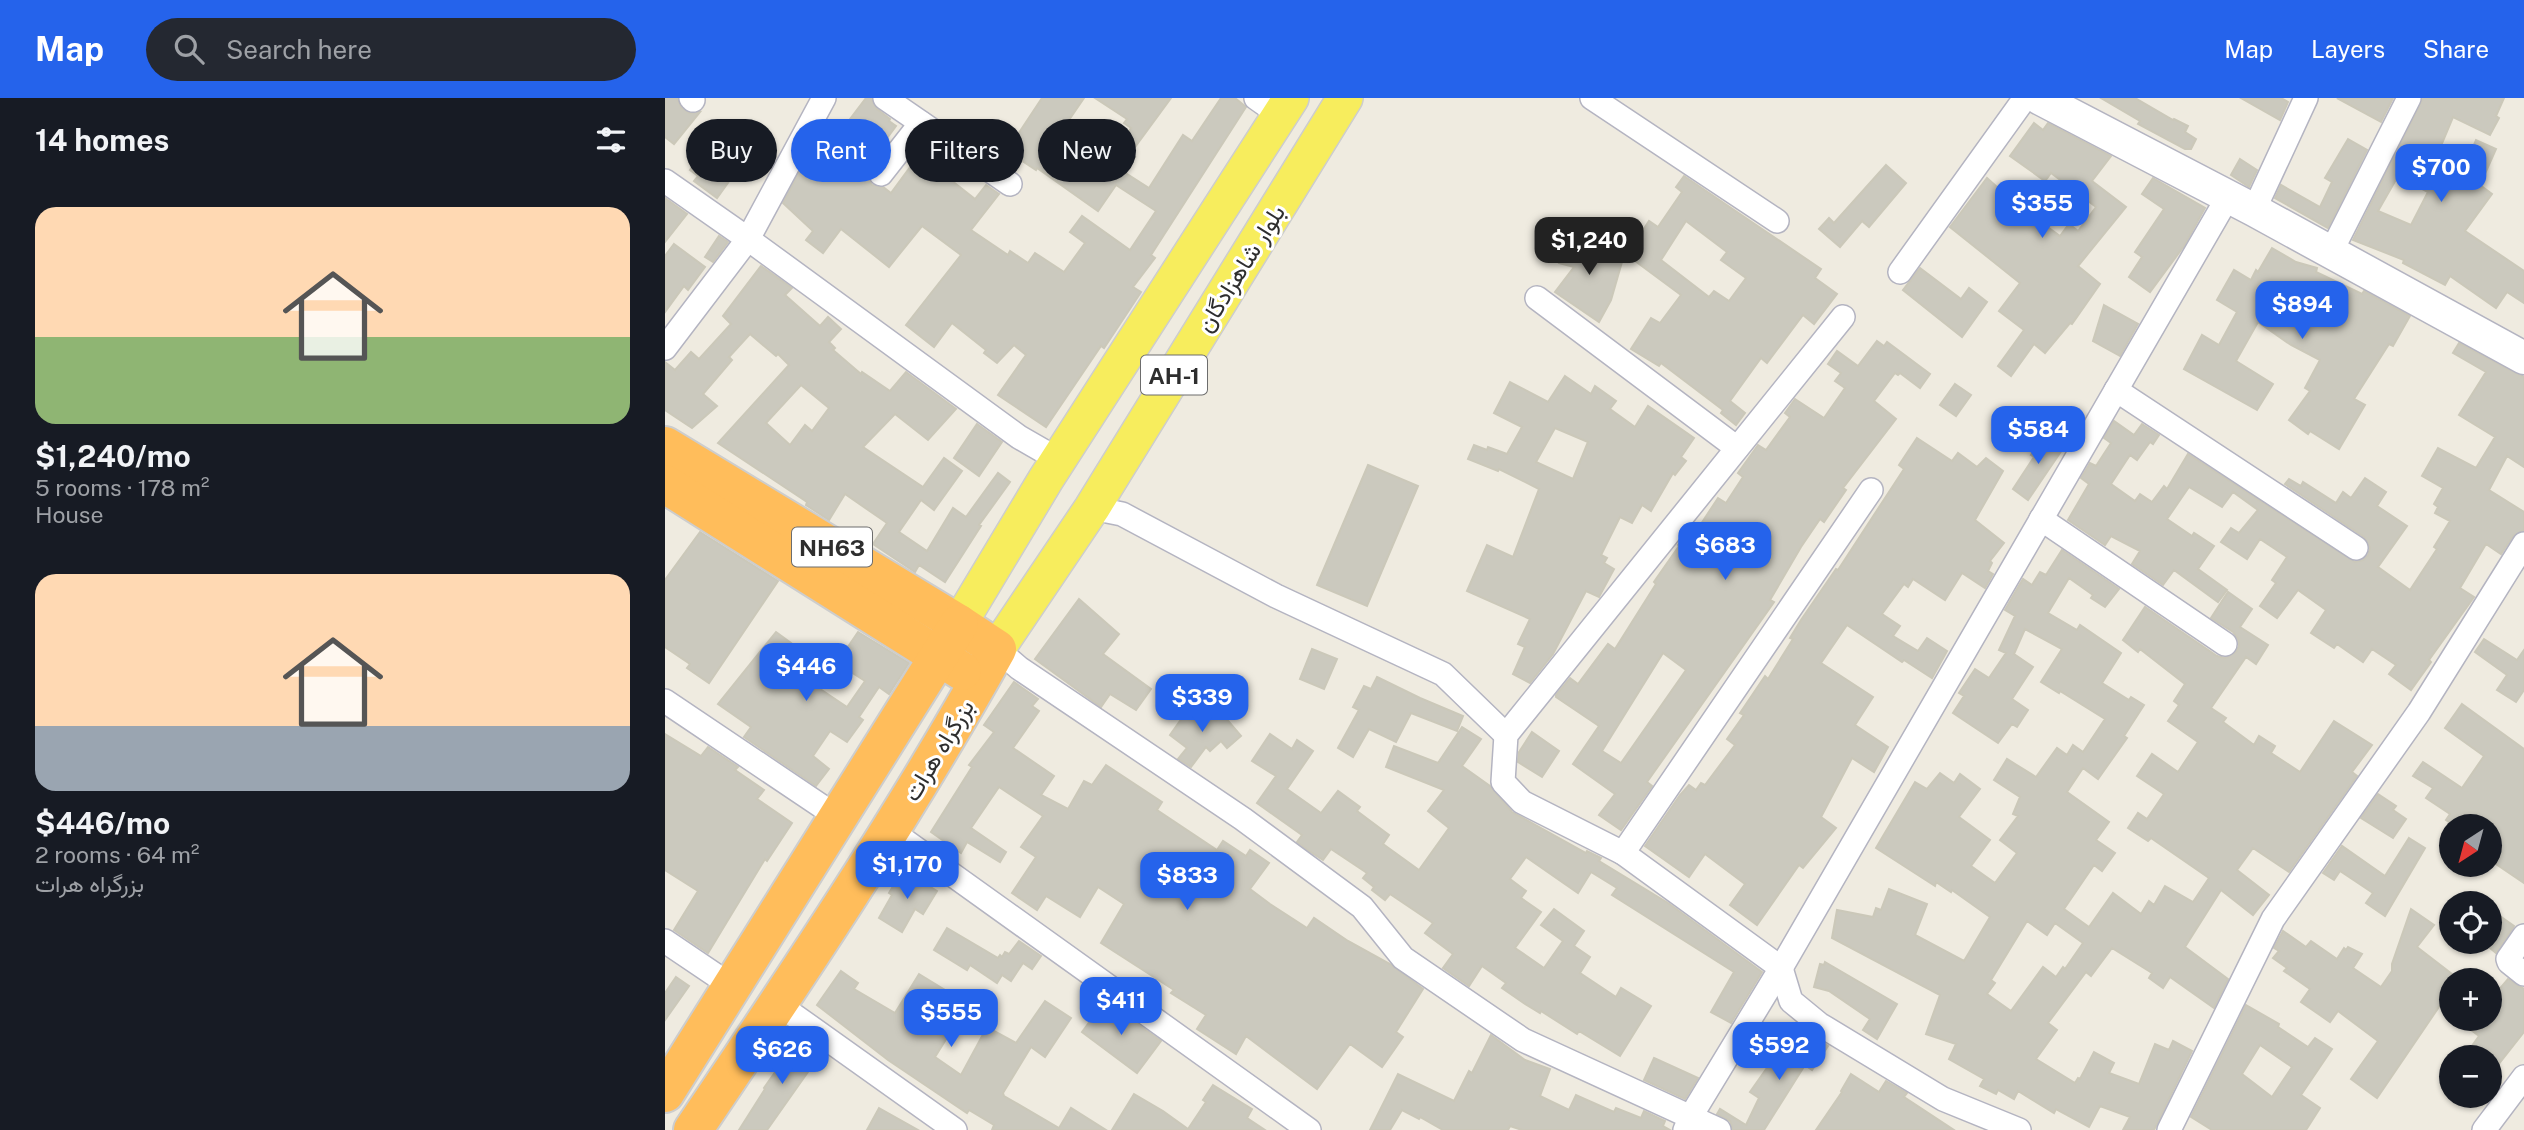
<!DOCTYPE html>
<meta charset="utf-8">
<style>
body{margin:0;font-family:"Public Sans",Vazirmatn,sans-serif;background:#242831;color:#f1f3f6;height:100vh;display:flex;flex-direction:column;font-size:26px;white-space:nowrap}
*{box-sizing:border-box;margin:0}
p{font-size:23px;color:#9ea1a6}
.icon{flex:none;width:38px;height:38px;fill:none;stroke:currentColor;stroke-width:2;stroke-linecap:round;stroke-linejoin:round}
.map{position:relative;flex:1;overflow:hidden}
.details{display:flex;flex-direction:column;background:#171b24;width:665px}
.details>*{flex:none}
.guide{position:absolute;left:21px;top:21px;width:665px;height:63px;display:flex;gap:14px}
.needle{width:46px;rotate:216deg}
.tools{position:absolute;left:1774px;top:716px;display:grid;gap:14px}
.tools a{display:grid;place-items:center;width:63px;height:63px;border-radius:50%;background:#171b24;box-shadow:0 2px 5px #0004;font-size:35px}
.price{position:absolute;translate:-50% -60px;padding:0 16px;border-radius:14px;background:#2563eb;color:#fff;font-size:23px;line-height:46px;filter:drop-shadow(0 2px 4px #0008)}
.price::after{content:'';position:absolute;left:50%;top:42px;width:21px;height:16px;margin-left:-10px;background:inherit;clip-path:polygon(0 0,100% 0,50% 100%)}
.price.on{background:#222;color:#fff}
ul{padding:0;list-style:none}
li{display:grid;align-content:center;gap:14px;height:371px;padding:0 35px}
li span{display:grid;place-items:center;height:217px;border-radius:21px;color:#555}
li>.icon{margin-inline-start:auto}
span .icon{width:126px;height:126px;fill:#fffc;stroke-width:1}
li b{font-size:30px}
h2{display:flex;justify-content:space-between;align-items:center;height:84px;padding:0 35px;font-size:30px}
.tag{padding:0 24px;border-radius:32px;background:#171b24;box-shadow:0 2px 5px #0004;font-size:24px;line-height:63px}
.tag.on{background:#2563eb;color:#fff}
header{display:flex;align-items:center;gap:42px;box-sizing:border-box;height:98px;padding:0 35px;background:#2563eb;color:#fff}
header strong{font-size:33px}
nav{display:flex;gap:38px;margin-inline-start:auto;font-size:24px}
.search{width:490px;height:63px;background:#242831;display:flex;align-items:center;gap:18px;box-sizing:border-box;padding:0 24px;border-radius:38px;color:#9ea1a6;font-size:26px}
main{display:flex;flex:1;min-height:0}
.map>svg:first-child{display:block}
</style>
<header>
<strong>Map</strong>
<div class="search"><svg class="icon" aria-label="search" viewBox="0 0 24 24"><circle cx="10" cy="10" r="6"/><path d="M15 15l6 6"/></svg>Search here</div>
<nav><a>Map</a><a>Layers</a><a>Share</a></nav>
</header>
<main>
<section class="details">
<h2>14 homes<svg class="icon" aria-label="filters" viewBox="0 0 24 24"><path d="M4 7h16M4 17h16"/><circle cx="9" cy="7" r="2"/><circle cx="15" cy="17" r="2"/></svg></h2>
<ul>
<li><span style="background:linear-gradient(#ffd9b3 60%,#8fb573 0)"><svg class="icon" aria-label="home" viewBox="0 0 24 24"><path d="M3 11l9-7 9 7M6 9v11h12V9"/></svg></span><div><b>$1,240/mo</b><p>5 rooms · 178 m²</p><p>House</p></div></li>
<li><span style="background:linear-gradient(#ffd9b3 70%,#9aa5b1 0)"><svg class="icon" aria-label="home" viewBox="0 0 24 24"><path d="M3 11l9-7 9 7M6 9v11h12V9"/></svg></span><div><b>$446/mo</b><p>2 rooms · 64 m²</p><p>بزرگراه هرات</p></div></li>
</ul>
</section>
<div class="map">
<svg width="1859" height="1032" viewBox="0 0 1859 1032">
<rect width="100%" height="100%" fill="#efebe0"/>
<!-- building -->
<g fill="#cbc9be" stroke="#cbc8b9" stroke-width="2" fill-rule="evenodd">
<path d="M0 0H12L16 9 24 15 35 14 9 46 0 39Z"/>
<path d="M201 0H206L212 11 225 21 224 23 231 28 198 73 207 87 218 89 226 95 254 57 310 101 321 87 334 96 306 132 343 157 345 153 363 165 370 155 399 174 420 145 405 134 417 118 465 152 491 113 451 87 433 113 372 70 371 72 342 53 377 0H419L404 22 449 54 466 30 459 25 462 21 430 0H506L465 56 470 59 459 74 484 90 518 37 527 43 556 0H570L581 9 486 157 490 160 468 189 476 194 439 250 436 248 381 329 333 297 361 257 349 247 332 265 319 255 321 252 287 225 269 249 241 227 296 157 257 128 224 169 176 131 158 155 141 142 148 133 118 105 136 71 141 76 172 42 170 41Z"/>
<path d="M1436 0H1470L1508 22 1509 21 1523 28 1520 34 1531 41 1526 51H1520L1473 26 1475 23Z"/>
<path d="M1576 0H1616L1623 4 1615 22Z"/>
<path d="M1672 0H1728L1716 24Z"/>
<path d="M1758 0H1839L1831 18 1834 20 1825 37 1788 19 1770 62 1796 77 1811 42 1831 51 1815 87 1827 96 1800 133 1859 173V205L1842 194 1831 210 1785 178 1780 187 1738 165 1739 162 1688 142ZM1733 78 1763 94 1746 127 1713 113Z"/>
<path d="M1369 25 1378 32 1383 25 1446 58 1427 83 1461 109 1413 168 1435 186 1407 226 1405 225 1380 255 1369 246 1346 278 1333 268 1359 232 1334 213 1355 185 1285 129 1322 80 1352 107 1395 138 1404 126 1413 133 1431 109 1386 75 1380 83 1345 58Z"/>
<path d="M1683 41 1702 52 1663 130 1610 100 1616 87 1655 109 1667 84 1660 80Z"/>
<path d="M44 45 75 68 52 100 29 83 33 78 25 72Z"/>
<path d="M1575 61 1592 72 1584 89 1566 77Z"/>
<path d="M1221 67 1241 85 1204 129 1197 123 1175 149 1154 131 1164 120 1169 125Z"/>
<path d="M1019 78 1156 171 1150 180 1172 196 1149 226 1138 217 1102 265 1096 260 1065 303 1080 315 1071 327 1056 315 1058 312 996 265 994 268 966 251 986 220 995 225 1016 197 962 157 984 123 993 129 1017 94 1011 89ZM1021 123 1062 154 1056 162 1081 180 1064 203 1049 193 1044 199 996 162Z"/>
<path d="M1488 80 1540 110 1519 148 1485 194 1464 179 1477 159 1470 154 1499 111 1477 96Z"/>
<path d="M0 100 22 116 0 144Z"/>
<path d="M54 138 63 144 48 164 40 159Z"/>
<path d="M900 140 959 157 946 202 934 224 890 194 909 169 894 165Z"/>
<path d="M9 146 40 169 23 192 19 188 0 214V158Z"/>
<path d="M1607 150 1631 164 1652 170 1651 174 1697 196 1699 193 1745 218 1728 248 1724 246 1689 301 1700 307 1674 351 1645 333 1643 336 1624 322 1645 293 1640 290 1655 262 1626 247 1593 224 1571 263 1608 286 1592 312 1519 271 1537 237 1554 247 1572 214 1552 202 1569 172 1586 182 1591 172 1593 174Z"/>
<path d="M96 168 127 190 120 197 155 228 163 219 176 231 164 244 170 250 168 252 196 276 197 274 225 293 241 274 291 311 263 342 230 316 198 349 258 389 279 360 297 373 269 412 256 402 234 434 262 453 288 410 301 419 333 375 345 384 314 427 316 428 280 484 254 467 250 474 208 446 222 425 180 396 164 422 141 407 142 404 53 345 124 267 113 256 111 258 85 236 64 259 67 262 38 296 52 308 27 330 0 312V264L10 272 26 254 34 261 66 226 58 218ZM136 287 164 310 147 333 140 327 125 347 101 325Z"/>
<path d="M1255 170 1296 201 1304 190 1322 204 1297 239 1238 192Z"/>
<path d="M1439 207 1473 226 1455 258 1428 243Z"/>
<path d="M1212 243 1219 248 1222 244 1265 276 1255 290 1235 275 1233 277 1230 275 1209 303 1231 321 1178 390 1181 392 1159 424 1155 421 1136 449 1105 502 1109 504 982 684 987 688 956 732 934 717 950 696 908 666 934 628 891 599V597L905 580 913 586 943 546 950 551 991 486 989 484 1014 448 1013 447 1027 429 1032 432 1053 400 1061 405 1078 379 1073 375 1093 347 1101 352 1125 319 1120 315 1130 301 1159 320 1180 290 1170 283 1176 275 1163 266 1172 253 1193 268ZM998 555 1021 572 956 665 937 653Z"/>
<path d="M1794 245 1859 279V369L1842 358 1824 392 1859 414V432L1848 438 1836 456 1821 446 1795 490 1809 499 1764 562 1766 564 1746 592 1724 576 1731 567 1707 551 1698 564 1672 546 1669 550 1646 535 1661 512 1633 492 1612 520 1595 508 1611 485 1607 482 1622 459 1595 441 1582 461 1556 444 1566 430 1574 435 1593 412 1568 394 1557 409 1524 389 1502 421 1527 438 1529 435 1549 448 1533 471 1562 492 1553 504 1509 472 1498 487 1467 466 1475 453 1446 438 1440 447 1403 422 1424 386 1416 380 1425 365 1431 368 1446 345 1439 340 1449 323 1469 337 1477 326 1494 337 1488 346 1485 344 1472 362 1465 357 1446 386 1470 403 1475 396 1487 404 1499 388 1502 391 1523 356 1690 464 1698 462 1703 457 1705 450 1699 439 1620 386 1624 381 1636 388 1638 384 1671 405 1678 394 1686 400 1700 380 1721 394 1712 408 1742 428 1713 469 1745 492 1772 451 1769 449 1785 423 1770 415 1773 409 1769 406 1778 390 1757 378 1773 350 1811 370 1830 339 1794 317 1821 274 1788 255Z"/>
<path d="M900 278 926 296 930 288 951 303 945 311 970 329 983 308 1029 340 1016 359 1021 363 1010 377 1008 375 986 413 977 407 967 425 955 419 936 457 942 460 939 465 949 471 934 499 921 493 888 556 865 585 848 576 860 549 853 546 865 521 802 493 822 447 848 459 874 391 834 371 833 373 803 361 809 347 822 352 823 349 842 356 857 329 829 315 845 284 883 304ZM890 330 923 344 908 381 871 364Z"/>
<path d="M1290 286 1306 297 1291 318 1275 307Z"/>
<path d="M312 326 337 344 314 378 289 360Z"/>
<path d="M1381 336 1399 349 1363 402 1348 391 1369 359 1366 357Z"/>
<path d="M1252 340 1287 363 1293 355 1312 369 1321 360 1338 373 1310 422 1339 445 1325 463 1327 465 1323 473 1328 476 1320 490 1297 475 1280 502 1248 481 1243 489 1239 486 1217 516 1235 528 1228 538 1253 553 1262 540 1282 553 1267 580 1239 562 1237 564 1182 527 1156 565 1208 599 1190 627 1223 649 1209 674 1187 660 1156 719 1171 730 1138 770 1134 767 1092 827 1065 807 1080 786 1040 756 1024 779 980 748 1015 697 1024 687 1031 692 1036 685 1040 687 1070 647 1062 641 1079 617 1075 615 1100 578 1103 581 1128 541 1125 540 1136 522 1171 471 1173 472 1239 371 1234 367Z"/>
<path d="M703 367 753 388 702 508 652 487Z"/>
<path d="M35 434 113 483 44 585 22 570 25 566 0 549V482Z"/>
<path d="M1397 452 1454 491 1440 509 1426 500 1428 497 1404 480 1383 515 1412 532 1415 527 1456 555 1437 585 1464 602 1466 599 1479 607 1459 638 1462 640 1433 681 1418 670 1402 694 1444 724 1431 742 1450 755 1437 773 1429 767 1399 811 1424 829 1448 795 1476 816 1484 803 1489 807 1500 788 1528 804 1544 780 1486 740 1483 743 1463 730 1473 715 1482 721 1499 696 1472 678 1487 656 1513 674 1533 644 1503 623 1514 607 1509 603 1520 586 1475 551 1473 554 1458 542 1480 509 1552 558 1560 560 1571 554 1574 548 1573 541 1568 534 1546 520 1563 494 1587 511 1575 529 1603 547 1591 566 1581 559 1546 610 1561 620 1558 624 1589 647 1594 638 1610 648 1606 655 1635 674 1669 623 1707 647 1687 674 1692 678 1624 774 1588 750 1572 772 1604 797 1588 817 1556 792 1520 849 1563 881 1549 910 1505 879 1498 890 1484 880 1487 875 1447 850 1426 878 1421 874 1383 925 1392 932 1371 961 1410 985 1413 980 1415 981 1429 954 1449 965 1444 975 1474 986 1490 946 1504 952 1508 943 1527 953 1489 1032H1458L1465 1019 1435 1008 1424 1029 1391 1011 1389 1015 1353 993 1349 1001 1333 992 1331 996 1315 988 1319 981 1284 961 1291 946 1261 936 1275 897 1167 840 1172 812 1208 819 1211 810 1216 812 1224 791 1262 806 1250 837 1299 863 1325 819 1287 792 1286 794 1271 784 1270 788 1211 750 1250 684 1262 691 1275 675 1289 685 1295 676 1315 691 1294 719 1325 742 1306 768 1330 785 1352 755 1335 742 1353 718 1348 716 1355 699 1329 682 1342 661 1371 679 1392 650 1402 657 1408 647 1418 654 1440 621 1395 593 1394 595 1376 584 1397 551 1360 531 1349 556 1368 569 1347 601 1363 612 1352 629 1347 626 1333 645 1288 615 1299 598 1294 595 1310 571 1324 580 1341 555 1334 552 1350 518 1340 512 1352 491 1358 481 1367 487 1375 474 1381 477ZM1362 823 1382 837 1390 825 1418 845 1400 871 1398 869 1391 879 1378 869 1346 913 1322 896 1330 885 1326 882Z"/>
<path d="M414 501 454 536 438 556 486 591 471 612 445 596 436 609 370 561Z"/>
<path d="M111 534 126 545 112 562 182 609 200 583 172 565 193 534 244 565 224 596 214 589 194 619 198 622 182 644 165 633 148 658 164 671 151 688 79 639 86 629 53 606Z"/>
<path d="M1819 541 1852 562 1859 552V592L1851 604 1832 592 1842 577 1810 554Z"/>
<path d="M647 551 672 561 659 591 635 581Z"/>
<path d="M712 579 755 600 798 618 792 633 746 615 731 644 704 631 688 659 673 650 694 612 688 609 699 588 706 591Z"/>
<path d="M349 584 373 601 367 608 374 613 348 650 389 678 376 697 403 711 419 683 427 687 441 667 497 704 492 712 552 752 558 743 581 758 585 752 604 765 585 791 605 806 642 830 649 820 683 843 725 866 758 891 731 934 738 939 717 969 685 946 652 991 581 938 571 956 532 931 541 917 506 895 509 892 436 845 459 806 433 789 415 819 381 798 372 812 347 795 371 759 356 749 378 718 334 689 306 730 341 754 335 764 302 744 296 755 266 734 307 669 304 667 329 634 319 627Z"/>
<path d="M527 606 551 623 558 617 576 638 562 650 556 643 545 653 541 649 526 669 513 661 522 650 505 637Z"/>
<path d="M1797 606 1859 651V785L1825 762V728H1790L1781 722 1785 716 1761 700 1768 690 1748 678 1758 664 1797 690 1819 658 1780 630Z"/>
<path d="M797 629 816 641 797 668 825 688 847 714 921 755 922 753 936 760 934 763 1003 805 1097 874 1066 925 1046 914 1069 874 947 797 952 790 926 774 913 795 861 759 845 781 861 793 856 800 876 814 850 850 879 870 898 843 876 827 889 811 919 833 909 848 925 859 915 875 951 899 956 890 986 908 955 958 914 933 912 936 876 913 875 915 860 906 837 890 841 885 817 868 804 888 778 870 788 856 760 835 768 825 725 796 720 802 707 792 709 789 698 780 702 775 666 751 658 762 644 753 632 744 637 737 592 705 611 678 587 663 605 636 627 651 632 642 648 653 622 691 656 715 673 693 695 709 692 713 724 737 718 746 754 772 784 730 763 713 779 692 721 669 729 648 773 665Z"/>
<path d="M867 634 894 653 877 679 853 664 854 654Z"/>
<path d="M0 636 36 658 43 649 73 669 70 672 99 692 92 701 127 725 102 763 100 761 43 855 9 832 33 793 0 772Z"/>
<path d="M1713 696 1731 708 1728 712 1741 721 1728 740 1696 720Z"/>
<path d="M1744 740 1760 750 1720 818 1701 805 1708 795 1675 773 1669 782 1658 775 1677 748 1720 778Z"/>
<path d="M238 772 272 793 258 816 250 811 237 834 214 820 227 797 224 795Z"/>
<path d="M1746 811 1769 827 1752 849 1787 876V910L1778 903 1712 1000 1686 981 1713 943 1673 913 1665 924 1636 904 1645 891 1619 873 1622 870 1608 860 1614 853 1609 850 1618 833 1641 849 1646 843 1672 861 1679 850 1681 852 1683 849 1697 856 1688 870 1716 889 1727 873V866Z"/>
<path d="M1825 811 1849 828 1831 855 1825 850Z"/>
<path d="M282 830 333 860 335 857 337 859 340 854 344 856 354 843 376 858 367 871 358 865 346 883 337 877 332 885 305 867 302 872 269 852Z"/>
<path d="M1160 864 1232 906 1212 941 1198 932 1205 921 1164 893 1149 889 1155 866 1159 867Z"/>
<path d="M176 873 193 885 189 891 230 915 254 876 303 906 270 959 296 977 322 929 351 945 380 903 406 920 380 959 366 949 338 995 339 998 394 1030 406 1010 441 1032H327L329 1027 304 1012 302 1015 223 962 152 907Z"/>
<path d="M11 879 24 888 0 922V895Z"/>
<path d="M1843 881 1859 891V934L1825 977V959H1814L1804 952 1814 938 1790 920H1825V902Z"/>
<path d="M440 903 496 943 472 975 417 934Z"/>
<path d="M1581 907 1614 926 1613 929 1643 949 1650 940 1667 951 1636 997 1655 1010 1641 1032H1547L1526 1019ZM1595 947 1627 969 1607 999 1577 976Z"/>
<path d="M1143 935 1163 948 1147 972 1140 967 1099 1032H1068L1065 1023 1052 1016 1055 1011 1081 1027 1094 1000 1085 994 1111 957 1117 961 1132 938 1138 942Z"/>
<path d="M826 937 860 962 885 971 875 998 904 1012 911 997 949 1014 951 1010 976 1020 979 1013 1000 1023 998 1028 1005 1032H857L845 1028 843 1032H778L755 1019 754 1021 737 1012 725 1032H705L733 976 789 1003 804 973 807 975Z"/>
<path d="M135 939 157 954 102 1032H74L100 991 99 990Z"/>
<path d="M989 960 1033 980 1020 1001 979 982Z"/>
<path d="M1186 976 1214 994 1221 983 1242 995 1239 999 1289 1032H1151L1177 994 1176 993Z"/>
<path d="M548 987 587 1011 582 1020 600 1032H447L469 996 498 1013 523 1031 541 1004 538 1002Z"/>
<path d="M214 1010 253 1032H202Z"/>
</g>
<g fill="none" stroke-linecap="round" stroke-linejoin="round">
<!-- street casing -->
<g stroke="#b4b4c1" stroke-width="26">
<g id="street">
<path d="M26 0 28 2"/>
<path d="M220 0 345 86"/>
<path d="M591 0 615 17"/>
<path d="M927 0 1112 123"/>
<path d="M216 76 256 25"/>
<path d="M0 83 83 141 354 339 394 362"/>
<path d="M1589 112 1641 0"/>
<path d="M1666 154 1744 0"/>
<path d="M1235 174 1360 0"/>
<path d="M872 200 1072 350"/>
<path d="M1178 219 841 637 838 684 857 704 958 755 1116 870 1126 903 1154 926 1278 1001 1354 1032"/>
<path d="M0 250 83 141 159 0"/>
<path d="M1451 292 1691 450"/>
<path d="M427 410 457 416 611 498 778 576 841 637"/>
<path d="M1376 421 1560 546"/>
<path d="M332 551 354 570 578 721 697 809 738 860 858 942 1054 1032"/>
<path d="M0 603 174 720"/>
<path d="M225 732 644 1032"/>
<path d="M958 755 1206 392"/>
<path d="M1859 838 1843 861 1844 864 1859 876"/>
<path d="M0 843 68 889"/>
<path d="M113 906 290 1032"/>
<path d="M1020 1032 1026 1018 1116 870 1563 99"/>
<path d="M1504 1032 1608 821 1754 614 1859 446"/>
<path d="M1819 1032 1859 979"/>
</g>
</g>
<!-- secondary casing -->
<g stroke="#b4b4c1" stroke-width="35">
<path id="secondary" d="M1374 0 1589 112 1859 260"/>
</g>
<!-- primary casing -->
<g stroke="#cdcdcd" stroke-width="38">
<g id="primary">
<path d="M294 526 381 381 626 0"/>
<path d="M332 551 427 410 680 0"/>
</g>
</g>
<!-- highway casing -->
<g stroke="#cdcdcd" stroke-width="42">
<g id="highway">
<path d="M0 348 294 526 332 551C240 717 134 875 28 1032"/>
<path d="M0 386 297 573"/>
<path d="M0 995 294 526"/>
</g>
</g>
<!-- street -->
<use href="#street" stroke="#fff" stroke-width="23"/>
<!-- secondary -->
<use href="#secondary" stroke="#fff" stroke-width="32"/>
<!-- primary -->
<use href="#primary" stroke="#f7ed5d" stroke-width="35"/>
<!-- highway -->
<use href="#highway" stroke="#ffbd5b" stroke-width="38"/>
</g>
<g text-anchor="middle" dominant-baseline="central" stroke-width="6" stroke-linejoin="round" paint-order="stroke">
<!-- shield labels -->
<g fill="#fff" stroke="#6d6d6d" stroke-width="2">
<rect x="476" y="257.5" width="66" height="39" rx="5"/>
<rect x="127" y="429.5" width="80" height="39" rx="5"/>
</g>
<g font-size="23" font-weight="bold" fill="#2e2e2e">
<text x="509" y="277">AH-1</text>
<text x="167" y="449">NH63</text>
</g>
<!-- street labels -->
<g font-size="24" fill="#2e2e2e" stroke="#fff">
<text transform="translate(575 170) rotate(-58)">بلوار شاهزادگان</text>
<text transform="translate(273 652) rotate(-59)">بزرگراه هرات</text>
</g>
</g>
</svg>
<div class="tools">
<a><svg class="needle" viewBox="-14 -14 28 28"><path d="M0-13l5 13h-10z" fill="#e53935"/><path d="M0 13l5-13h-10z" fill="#9ea1a6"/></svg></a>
<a><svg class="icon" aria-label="locate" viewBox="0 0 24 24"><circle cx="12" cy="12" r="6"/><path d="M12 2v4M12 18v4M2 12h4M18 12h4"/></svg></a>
<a>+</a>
<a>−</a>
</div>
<b class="price" style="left:1776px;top:106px">$700</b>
<b class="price" style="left:1377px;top:142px">$355</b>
<b class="price on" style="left:924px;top:179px">$1,240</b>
<b class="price" style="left:1637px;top:243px">$894</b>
<b class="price" style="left:1373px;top:368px">$584</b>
<b class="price" style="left:1060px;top:484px">$683</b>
<b class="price" style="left:141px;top:605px">$446</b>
<b class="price" style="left:537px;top:636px">$339</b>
<b class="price" style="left:242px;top:803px">$1,170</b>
<b class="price" style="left:522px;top:814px">$833</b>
<b class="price" style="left:456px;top:939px">$411</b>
<b class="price" style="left:286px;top:951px">$555</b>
<b class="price" style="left:1114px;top:984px">$592</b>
<b class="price" style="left:117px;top:988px">$626</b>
<div class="guide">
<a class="tag">Buy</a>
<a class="tag on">Rent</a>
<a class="tag">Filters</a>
<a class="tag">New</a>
</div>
</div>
</main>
